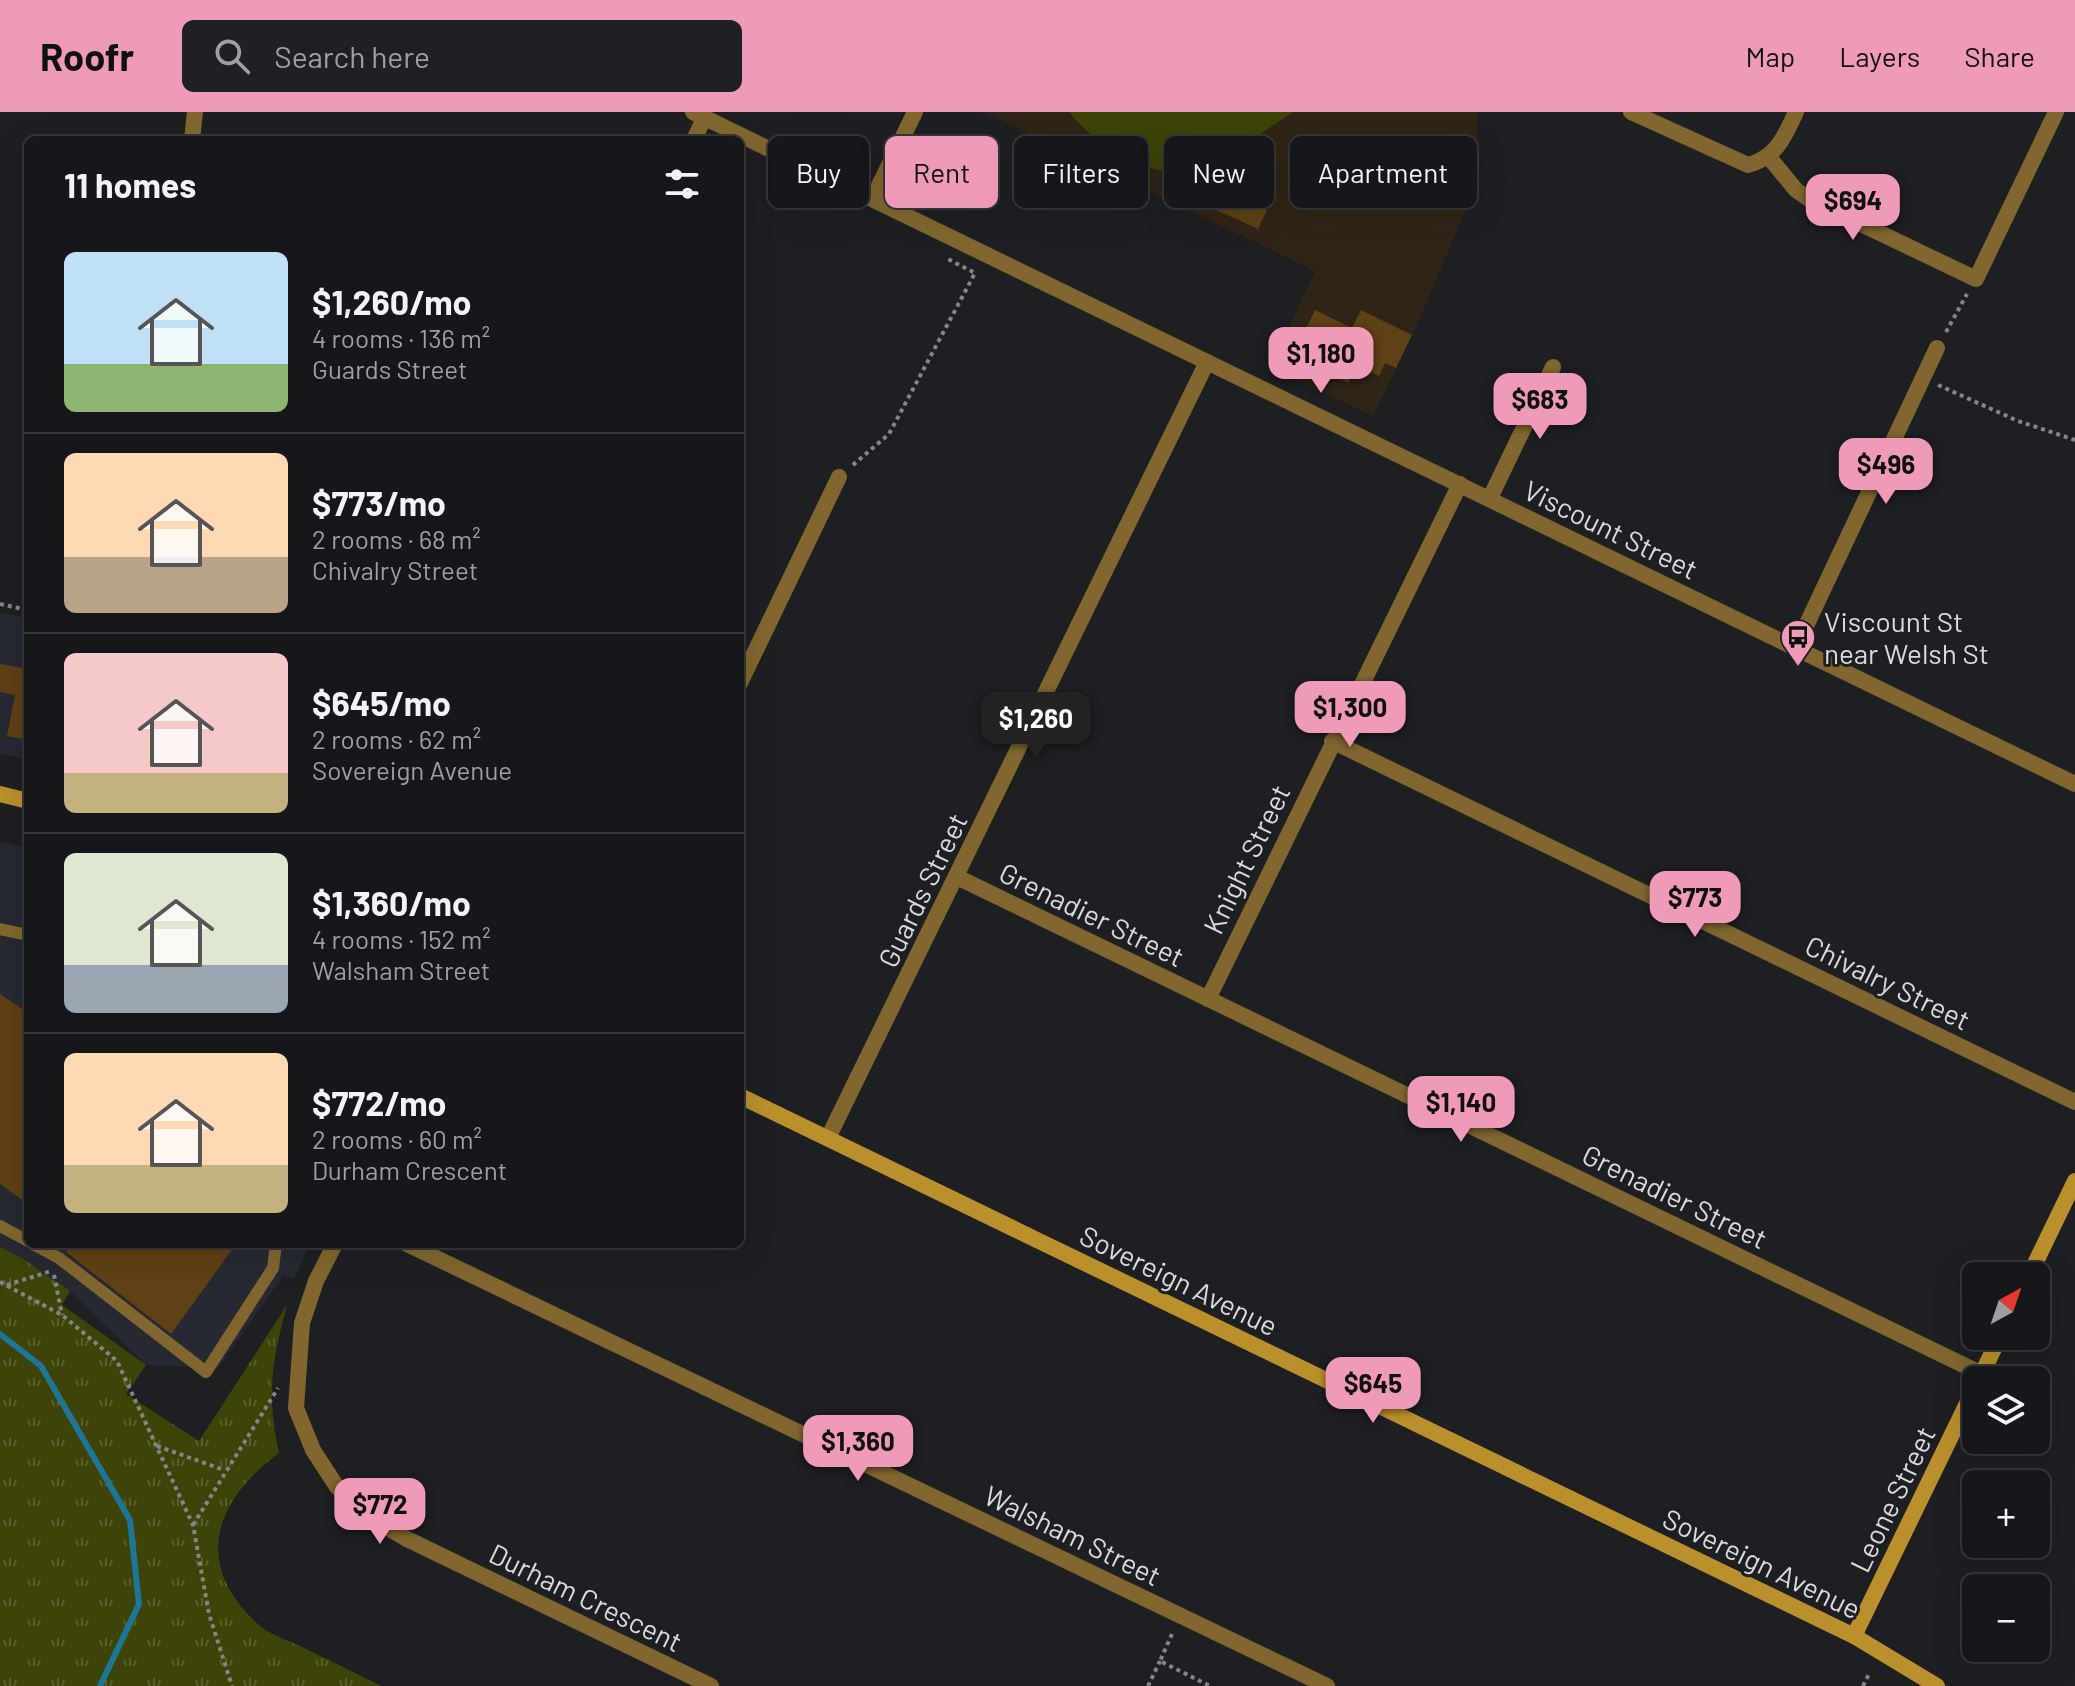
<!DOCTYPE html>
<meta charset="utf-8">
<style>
body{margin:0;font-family:Barlow,sans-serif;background:#1f2023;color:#f1f3f6;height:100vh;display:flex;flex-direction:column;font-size:30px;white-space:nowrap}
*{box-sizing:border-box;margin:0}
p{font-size:26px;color:#9e9fa2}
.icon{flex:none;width:44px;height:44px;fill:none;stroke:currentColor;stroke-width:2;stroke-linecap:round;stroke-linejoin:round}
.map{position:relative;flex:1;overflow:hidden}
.side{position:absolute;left:24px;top:24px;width:720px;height:1112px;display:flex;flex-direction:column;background:#16171a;border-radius:12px;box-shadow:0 8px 32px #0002,0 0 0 2px #353639}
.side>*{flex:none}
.guide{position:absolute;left:768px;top:24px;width:760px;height:72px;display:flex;gap:16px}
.needle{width:52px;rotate:40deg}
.fabs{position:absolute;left:1962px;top:1150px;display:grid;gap:16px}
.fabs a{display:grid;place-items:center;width:88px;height:88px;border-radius:12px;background:#16171a;box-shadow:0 8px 32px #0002,0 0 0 2px #353639;font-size:40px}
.price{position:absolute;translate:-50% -68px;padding:0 18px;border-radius:16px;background:#ef9ab8;color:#111;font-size:26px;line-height:52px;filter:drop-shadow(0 2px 4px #0008)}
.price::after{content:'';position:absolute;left:50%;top:48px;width:24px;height:18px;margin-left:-12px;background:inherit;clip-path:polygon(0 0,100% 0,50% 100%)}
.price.on{background:#222;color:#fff}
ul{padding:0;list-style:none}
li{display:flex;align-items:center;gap:24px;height:200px;padding:0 40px}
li+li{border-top:2px solid #353639}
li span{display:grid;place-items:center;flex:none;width:224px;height:160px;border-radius:12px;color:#555}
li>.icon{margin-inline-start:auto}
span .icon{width:96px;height:96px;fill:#fffc;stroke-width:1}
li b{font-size:34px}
h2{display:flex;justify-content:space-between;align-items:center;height:96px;padding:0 40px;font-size:34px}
.tag{padding:0 28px;border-radius:12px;background:#16171a;box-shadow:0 8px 32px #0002,0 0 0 2px #353639;font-size:28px;line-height:72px}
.tag.on{background:#ef9ab8;color:#111}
header{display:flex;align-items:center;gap:48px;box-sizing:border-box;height:112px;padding:0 40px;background:#ef9ab8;color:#111}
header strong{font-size:38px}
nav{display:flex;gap:44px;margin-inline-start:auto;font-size:28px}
.search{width:560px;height:72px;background:#1f2023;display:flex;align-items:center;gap:20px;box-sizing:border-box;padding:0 28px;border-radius:12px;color:#9e9fa2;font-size:30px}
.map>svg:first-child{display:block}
</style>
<header>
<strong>Roofr</strong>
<div class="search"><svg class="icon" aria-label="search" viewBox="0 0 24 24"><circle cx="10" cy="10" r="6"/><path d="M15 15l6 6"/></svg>Search here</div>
<nav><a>Map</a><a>Layers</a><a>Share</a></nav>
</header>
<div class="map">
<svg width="2075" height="1574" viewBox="0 0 2075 1574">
<defs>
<pattern id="park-tufts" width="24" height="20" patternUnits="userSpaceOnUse" patternTransform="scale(2)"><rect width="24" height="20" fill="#3e4407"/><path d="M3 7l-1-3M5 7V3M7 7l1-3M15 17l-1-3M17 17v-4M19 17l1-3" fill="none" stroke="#595e2b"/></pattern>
</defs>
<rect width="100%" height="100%" fill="#1e1f23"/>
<!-- built -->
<g fill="#262932">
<path d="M0 500 28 506V647L0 642Z"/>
<path d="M0 730 28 736V1132H310L294 1167 283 1164 218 1256 146 1253 70 1179 22 1146 0 1135Z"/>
</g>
<!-- education -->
<path fill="#302416" d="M984 0H1477V71L1413 222 1373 304 1270 256 1315 159Z"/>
<!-- grass -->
<path fill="#3e4407" d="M1069 0H1293C1266 17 1238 40 1209 53 1158 75 1100 38 1069 0Z"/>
<!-- park -->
<path fill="url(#park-tufts)" d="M0 1135 22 1146 70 1179 62 1193 146 1253 126 1282 199 1329 287 1193C272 1248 266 1284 279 1341 213 1390 192 1453 260 1514 270 1522 286 1528 298 1533 326 1547 354 1560 381 1574H0Z"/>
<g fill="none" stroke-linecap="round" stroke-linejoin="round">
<!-- stream -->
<path stroke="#1d7598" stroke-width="6" d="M0 1222 41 1254 130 1408 139 1492 100 1574"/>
</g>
<!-- building -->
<g fill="#5e4114">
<path d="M1430 64 1447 72 1439 89 1422 81Z"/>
<path d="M1221 77 1267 98 1258 117 1212 96Z"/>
<path d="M1315 198 1352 216 1361 198 1412 223 1396 256 1385 251 1379 264 1357 253 1348 271 1293 244Z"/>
<path d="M0 552 28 557V628L7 624 15 583 0 580Z"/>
<path d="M0 882 28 901V1092L0 1072Z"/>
<path d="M72 1132H236L171 1222 66 1140Z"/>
</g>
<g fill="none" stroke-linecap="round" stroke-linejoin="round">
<!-- path -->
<g stroke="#848588" stroke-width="4" stroke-dasharray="4 4" stroke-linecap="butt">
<path d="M1946 220 1967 182"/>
<path d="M1938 273 2018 309 2075 328"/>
<path d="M853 353 889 322 975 161 946 146"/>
<path d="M0 492 28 498"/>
<path d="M54 1163 62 1203"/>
<path d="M0 1170 62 1203 117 1249 193 1413 209 1502 232 1574"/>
<path d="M7 1173 51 1159"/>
<path d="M157 1334 224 1358"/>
<path d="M193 1413 278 1276"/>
<path d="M1172 1522 1160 1549 1210 1574"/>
<path d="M1148 1574 1160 1549"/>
<path d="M1863 1574 1869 1562"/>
</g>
<!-- lane -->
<g stroke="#81672f" stroke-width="12">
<path d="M0 817 28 823"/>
<path d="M0 1114 28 1129"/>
<path d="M33 1132 59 1146 206 1260 273 1156 276 1132"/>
</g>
<!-- street -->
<g stroke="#81672f" stroke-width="16">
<path d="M693 0 2075 672"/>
<path d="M1631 0 1748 53C1776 46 1785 24 1796 0"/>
<path d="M192 28 195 0"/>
<path d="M694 28 704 6"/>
<path d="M1768 44 1796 78 1809 87 1976 167 2056 0"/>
<path d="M873 86 915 0"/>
<path d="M1490 386 1553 255"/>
<path d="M1796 535 1937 236"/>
<path d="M740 571 839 365"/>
<path d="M1332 629 2075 990"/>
<path d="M957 765 1982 1262"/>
<path d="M1208 887 1460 372"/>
<path d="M828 1026 1207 250"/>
<path d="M335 1132 316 1169 302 1211 296 1296 313 1338 337 1375 366 1403 407 1427 711 1574"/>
<path d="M407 1132 1327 1574"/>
</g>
<!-- secondary -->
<g stroke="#ba902d" stroke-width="16">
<path d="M0 682 28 689"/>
<path d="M740 984 1854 1524 1937 1574"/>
<path d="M2029 1164 2075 1069"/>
<path d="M1979 1268 2000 1224"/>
<path d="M1854 1524 1976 1273"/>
</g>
</g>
<!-- icons -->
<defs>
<g id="bus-pin" transform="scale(1.8)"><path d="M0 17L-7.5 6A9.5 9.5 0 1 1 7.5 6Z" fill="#ef9ab8" stroke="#1e1f23"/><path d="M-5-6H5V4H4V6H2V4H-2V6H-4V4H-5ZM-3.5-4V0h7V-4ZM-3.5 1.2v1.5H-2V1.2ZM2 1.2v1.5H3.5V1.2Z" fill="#111"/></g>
</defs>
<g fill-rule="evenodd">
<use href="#bus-pin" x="1798" y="525"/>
</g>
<g text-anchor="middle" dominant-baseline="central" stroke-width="6" stroke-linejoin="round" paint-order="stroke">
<!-- street labels -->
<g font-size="28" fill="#dadadd" stroke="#1e1f23">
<text transform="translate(1611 417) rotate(26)">Viscount Street</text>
<text transform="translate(1246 747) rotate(-64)">Knight Street</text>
<text transform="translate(922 778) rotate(-64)">Guards Street</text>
<text transform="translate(1092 802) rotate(26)">Grenadier Street</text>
<text transform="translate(1888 870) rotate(26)">Chivalry Street</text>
<text transform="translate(1675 1084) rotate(26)">Grenadier Street</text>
<text transform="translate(1179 1168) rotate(26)">Sovereign Avenue</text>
<text transform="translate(1892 1387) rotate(-64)">Leone Street</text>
<text transform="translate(1073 1423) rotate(26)">Walsham Street</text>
<text transform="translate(1762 1451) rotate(26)">Sovereign Avenue</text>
<text transform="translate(586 1485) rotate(26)">Durham Crescent</text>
</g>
<!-- poi labels -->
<g font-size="28" fill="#dadadd" stroke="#1e1f23" text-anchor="start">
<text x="1824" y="509">Viscount St<tspan x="1824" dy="32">near Welsh St</tspan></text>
</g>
</g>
</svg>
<div class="fabs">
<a><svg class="needle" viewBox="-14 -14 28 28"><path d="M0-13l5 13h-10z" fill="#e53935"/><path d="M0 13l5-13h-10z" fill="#9e9fa2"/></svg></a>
<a><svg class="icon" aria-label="layers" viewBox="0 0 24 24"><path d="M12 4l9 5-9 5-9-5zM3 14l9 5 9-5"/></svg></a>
<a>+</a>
<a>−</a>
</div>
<b class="price" style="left:1853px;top:130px">$694</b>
<b class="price" style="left:1321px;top:283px">$1,180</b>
<b class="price" style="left:1540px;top:329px">$683</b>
<b class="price" style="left:1886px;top:394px">$496</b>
<b class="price" style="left:1350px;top:637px">$1,300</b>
<b class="price on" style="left:1036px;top:648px">$1,260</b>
<b class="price" style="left:1695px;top:827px">$773</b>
<b class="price" style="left:1461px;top:1032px">$1,140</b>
<b class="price" style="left:1373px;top:1313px">$645</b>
<b class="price" style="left:858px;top:1371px">$1,360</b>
<b class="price" style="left:380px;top:1434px">$772</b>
<div class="guide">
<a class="tag">Buy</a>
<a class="tag on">Rent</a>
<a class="tag">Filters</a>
<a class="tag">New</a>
<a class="tag">Apartment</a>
</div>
<section class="side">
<h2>11 homes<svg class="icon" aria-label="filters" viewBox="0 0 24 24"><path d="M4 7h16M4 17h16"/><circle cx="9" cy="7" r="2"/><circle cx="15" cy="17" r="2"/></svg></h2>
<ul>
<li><span style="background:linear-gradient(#bfe0f5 70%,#8fb573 0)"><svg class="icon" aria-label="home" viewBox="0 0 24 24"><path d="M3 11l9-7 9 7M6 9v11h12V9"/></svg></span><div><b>$1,260/mo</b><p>4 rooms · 136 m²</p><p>Guards Street</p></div></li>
<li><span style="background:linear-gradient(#ffd9b3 65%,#b9a48a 0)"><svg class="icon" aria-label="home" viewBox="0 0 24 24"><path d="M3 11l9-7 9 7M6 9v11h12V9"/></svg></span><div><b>$773/mo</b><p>2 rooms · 68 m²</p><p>Chivalry Street</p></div></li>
<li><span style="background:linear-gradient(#f6c9c9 75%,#c2b280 0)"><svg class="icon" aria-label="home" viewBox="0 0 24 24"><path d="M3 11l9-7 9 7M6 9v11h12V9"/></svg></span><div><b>$645/mo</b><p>2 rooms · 62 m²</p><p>Sovereign Avenue</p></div></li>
<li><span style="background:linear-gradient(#dfe7d0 70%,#9aa5b1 0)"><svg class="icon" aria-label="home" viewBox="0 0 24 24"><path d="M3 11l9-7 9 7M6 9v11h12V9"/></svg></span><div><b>$1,360/mo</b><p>4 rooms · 152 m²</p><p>Walsham Street</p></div></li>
<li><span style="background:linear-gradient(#ffd9b3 70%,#c2b280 0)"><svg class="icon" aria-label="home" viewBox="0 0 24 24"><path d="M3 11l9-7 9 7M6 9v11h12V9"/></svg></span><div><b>$772/mo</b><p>2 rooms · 60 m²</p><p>Durham Crescent</p></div></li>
</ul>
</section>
</div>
